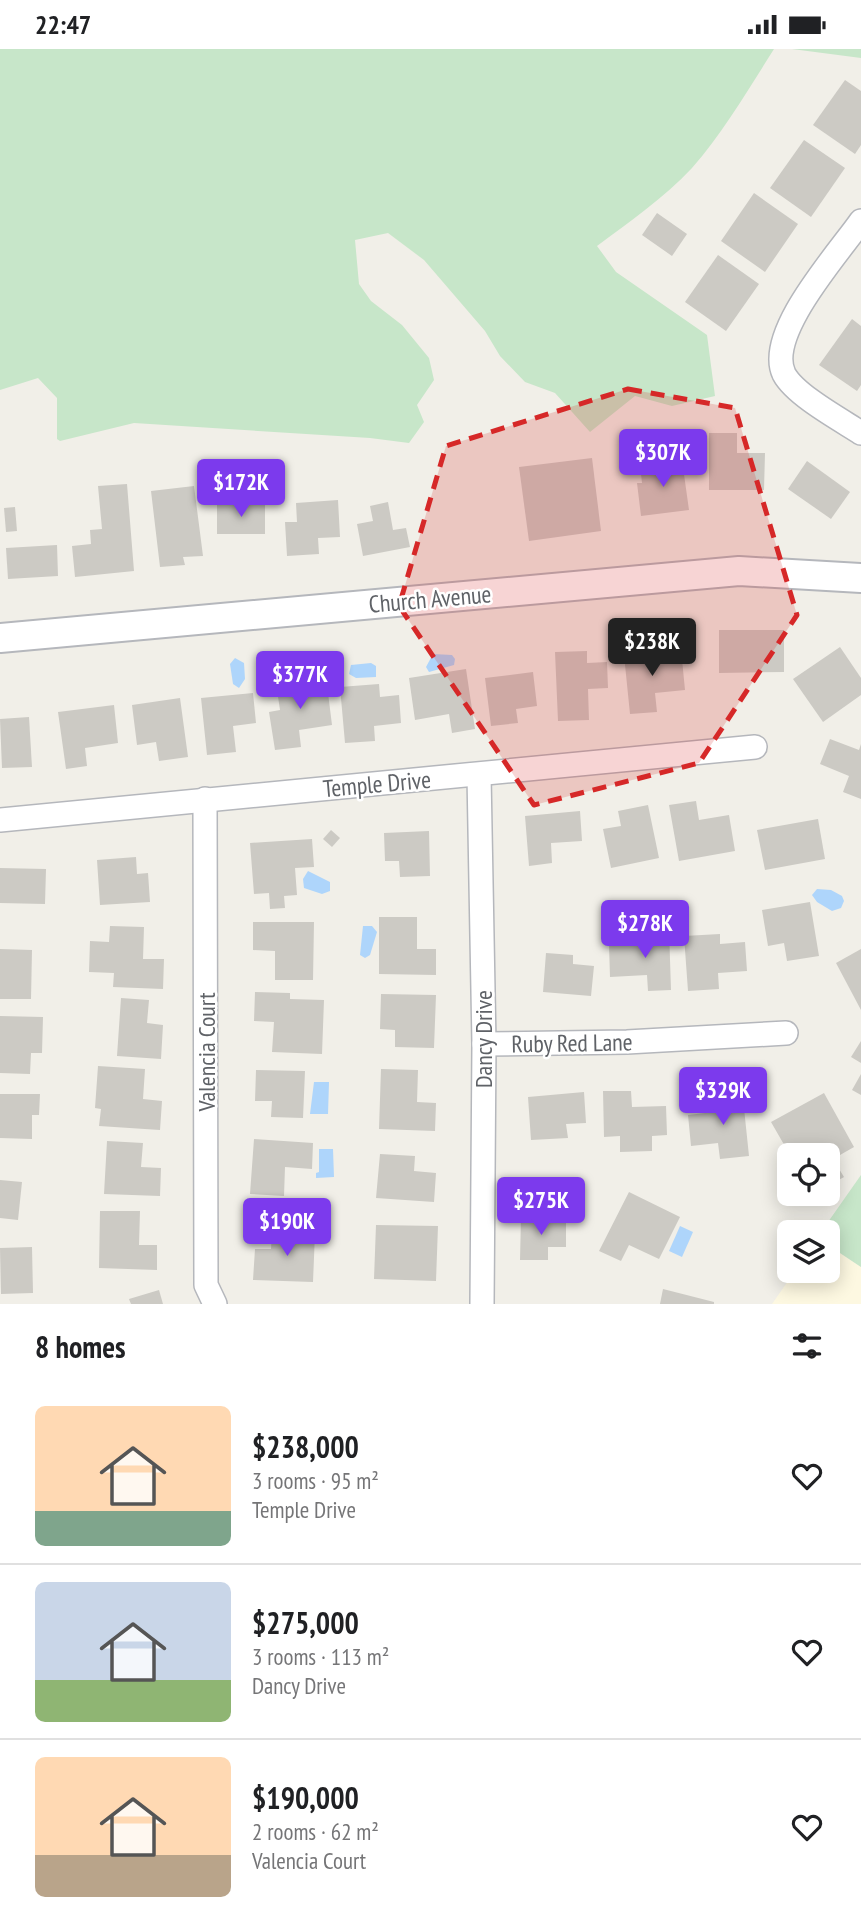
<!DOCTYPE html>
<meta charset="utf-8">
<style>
body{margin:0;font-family:"PT Sans Narrow",sans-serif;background:#f2f2f2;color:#202124;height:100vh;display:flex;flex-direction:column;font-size:26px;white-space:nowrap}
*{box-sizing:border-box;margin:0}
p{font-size:23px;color:#757577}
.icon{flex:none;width:38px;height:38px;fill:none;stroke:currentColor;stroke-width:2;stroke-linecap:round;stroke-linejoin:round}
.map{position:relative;height:1255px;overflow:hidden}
.sheet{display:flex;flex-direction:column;background:#fff;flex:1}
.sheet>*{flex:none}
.controls{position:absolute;left:777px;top:1094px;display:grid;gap:14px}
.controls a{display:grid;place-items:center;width:63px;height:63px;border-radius:10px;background:#fff;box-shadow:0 4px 18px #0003;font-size:35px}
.price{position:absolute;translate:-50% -60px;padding:0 16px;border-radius:7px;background:#7c3aed;color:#fff;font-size:23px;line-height:46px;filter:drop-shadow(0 2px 4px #0008)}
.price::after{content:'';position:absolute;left:50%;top:42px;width:21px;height:16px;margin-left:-10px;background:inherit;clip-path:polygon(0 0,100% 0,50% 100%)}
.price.on{background:#222;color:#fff}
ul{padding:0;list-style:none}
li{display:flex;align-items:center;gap:21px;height:175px;padding:0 35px}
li+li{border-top:2px solid #e0e0e0}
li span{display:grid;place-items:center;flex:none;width:196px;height:140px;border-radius:10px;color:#555}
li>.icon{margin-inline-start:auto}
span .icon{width:84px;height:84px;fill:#fffc;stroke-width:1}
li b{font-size:30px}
h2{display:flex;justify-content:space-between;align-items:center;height:84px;padding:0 35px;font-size:30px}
.status{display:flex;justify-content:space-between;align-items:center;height:49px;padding:0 35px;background:#fff;direction:ltr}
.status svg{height:19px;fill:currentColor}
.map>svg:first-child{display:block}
</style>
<div class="status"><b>22:47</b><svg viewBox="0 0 49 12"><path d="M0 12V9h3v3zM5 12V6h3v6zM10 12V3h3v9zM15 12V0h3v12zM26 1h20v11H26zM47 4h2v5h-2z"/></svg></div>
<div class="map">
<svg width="861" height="1255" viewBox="0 0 861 1255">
<rect width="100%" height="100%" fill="#f1efe8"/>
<!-- commercial -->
<path fill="#fdf8e1" d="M828 1196 861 1218V1255H772L795 1222H828Z"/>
<!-- green -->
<g fill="#c7e6c9">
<path d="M0 0H774C748 41 724 82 692 119 664 149 629 173 597 197L616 223 707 286 715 347 672 357 635 347 590 383 555 344 525 333 500 307 485 282 424 211 388 184 355 191 359 235 371 252 402 276 429 309 434 331 417 356 424 373 409 394 370 389 134 374 60 392 57 390V349L38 329 0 341Z"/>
<path d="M792 0H861V9Z"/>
<path d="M861 1126V1218L828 1196V1183H821Z"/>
</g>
<!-- water -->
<g fill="#aed5fb">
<path d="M433 605 452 606 455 610 454 616 429 623 426 618Z"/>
<path d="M235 609 244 614 245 630 239 639 233 635 230 615Z"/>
<path d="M371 614 376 617V628L356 629 349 625 351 616Z"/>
<path d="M308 822 330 833V842L322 845 304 839 303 830Z"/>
<path d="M817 840 831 841 842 847 844 852 841 859 832 862 817 853 812 846Z"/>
<path d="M363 877H372L377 883 370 906 365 909 360 906Z"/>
<path d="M314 1033H329L328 1065H310Z"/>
<path d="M319 1100H333L334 1128 316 1129V1124L319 1123Z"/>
<path d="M680 1177 693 1183 682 1208 669 1202Z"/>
</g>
<!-- building -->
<g fill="#cccac4">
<path d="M845 31 861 42V96L855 105 813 76Z"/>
<path d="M804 91 845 119 811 168 770 139Z"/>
<path d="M754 144 798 175 765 223 721 192Z"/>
<path d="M657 164 687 185 672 207 642 186Z"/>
<path d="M718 206 759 235 726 282 685 253Z"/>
<path d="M852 270 861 277V336L857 342 819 316Z"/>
<path d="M709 384H737V404H765L764 441H709Z"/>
<path d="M592 409 601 482 529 492 519 418Z"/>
<path d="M682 411 689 461 641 467 637 434H642L640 416Z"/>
<path d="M807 412 850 443 831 470 788 440Z"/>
<path d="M127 435 134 522 75 528 72 497 91 495 90 481 102 480 98 437Z"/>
<path d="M194 437 203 507 183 508 185 516 160 518 151 442Z"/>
<path d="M338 451 340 488 318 489 319 505 287 507 285 473H297L296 454Z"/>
<path d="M388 453 393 481 406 479 410 498 363 507 357 475 373 472 370 457Z"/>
<path d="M265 455V485H217V456Z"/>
<path d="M15 458 17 482 6 483 4 459Z"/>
<path d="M57 496 58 527 8 530 6 499Z"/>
<path d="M719 581H784V623L719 624Z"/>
<path d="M840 598 861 629V646L823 673 793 630Z"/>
<path d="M681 600 685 641 655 644 657 663 630 665 624 606Z"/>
<path d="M587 602V614L607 613 608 639 588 640 589 671 558 672 555 603Z"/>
<path d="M466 620 475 680 452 684 449 665 415 671 409 629Z"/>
<path d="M533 623 537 657 516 660 518 674 491 677 485 629Z"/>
<path d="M326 628 332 676 299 681 301 698 275 701 269 663 280 661 276 634Z"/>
<path d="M379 635 380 648 399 646 401 674 374 677 375 692 345 694 340 638Z"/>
<path d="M253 644 256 674 233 677 236 703 207 706 201 649Z"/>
<path d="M180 649 188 708 159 712 156 693 137 696 132 656Z"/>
<path d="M114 656 118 694 85 699 87 717 66 720 58 663Z"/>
<path d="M29 668 32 718 2 719 0 670Z"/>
<path d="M830 690 859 701 861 695V750L843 743 849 727 820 715Z"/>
<path d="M696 752 699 771 729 766 735 802 679 812 669 756Z"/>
<path d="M648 756 659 809 611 819 603 780 621 777 618 762Z"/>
<path d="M580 762 582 792 551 794 552 814 529 817 525 767Z"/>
<path d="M818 770 825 810 765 821 757 781Z"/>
<path d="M331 781 340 789 332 798 323 790Z"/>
<path d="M429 782 430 827 400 828 399 812H385L384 784Z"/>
<path d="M312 790 314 818 295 819 297 846 284 847 285 859 270 860 269 844 254 845 250 794Z"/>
<path d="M136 808 137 825 148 824 150 853 100 856 97 811Z"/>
<path d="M0 819 46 820 45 855 0 854Z"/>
<path d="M810 853 819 907 787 912 784 894 768 897 762 861Z"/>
<path d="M379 868H417V900H436V926L379 925Z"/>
<path d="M253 873H314L313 931H275V902L253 901Z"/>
<path d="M110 877 144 878 143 910H164L163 940 113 938 114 924 89 923 90 892 109 893Z"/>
<path d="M669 880 671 941 648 942 647 926 610 928 609 896 644 895 643 881Z"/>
<path d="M720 885V895L745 893 747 922 718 924 719 940 688 942 684 887Z"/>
<path d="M0 900 32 901 31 950H0Z"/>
<path d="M861 900V961L836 914Z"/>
<path d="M546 904 573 906V915L594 917 591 947 543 943Z"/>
<path d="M255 943 290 944V950L324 951 322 1005 272 1003 274 973 254 972Z"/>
<path d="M381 945 436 946 434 999 395 998V981L380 980Z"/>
<path d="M121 949 149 951 147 974 163 976 161 1010 117 1007Z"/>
<path d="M0 967 43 968 42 1004H31L30 1025 0 1024Z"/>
<path d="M861 992V1014L851 1008Z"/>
<path d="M98 1017 145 1020 143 1050 162 1052 160 1081 99 1077 101 1060 95 1059Z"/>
<path d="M381 1020 418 1021 417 1053 436 1054 435 1082 379 1080Z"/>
<path d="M256 1021 305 1022 303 1069 271 1068 272 1052H255Z"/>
<path d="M861 1025V1046L852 1041Z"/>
<path d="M742 1040 749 1107 720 1110 718 1094 691 1097 688 1066 722 1062 720 1043Z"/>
<path d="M603 1042H631L632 1058 666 1057 667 1086 652 1087V1102L620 1103V1087L604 1088Z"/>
<path d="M584 1043 586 1074 566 1075 568 1089 531 1091 528 1048Z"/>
<path d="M824 1044 854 1098 833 1110 844 1128 828 1137V1106H790L771 1073Z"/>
<path d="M0 1045H40L39 1066H32V1090L0 1089Z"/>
<path d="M254 1090 313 1094 312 1120 285 1118 284 1147 250 1145Z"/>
<path d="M107 1092 143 1094 141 1118 161 1119 160 1147 104 1145Z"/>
<path d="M380 1105 415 1107 414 1122 436 1124 434 1153 376 1149Z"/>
<path d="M0 1131 22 1133 18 1171 0 1169Z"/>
<path d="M629 1143 680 1168 659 1210 629 1196 621 1212 599 1202Z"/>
<path d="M100 1162H140L139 1196H157V1221L99 1219Z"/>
<path d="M521 1168 566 1169V1198H548V1211H520Z"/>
<path d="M376 1176 438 1177 436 1232 374 1230Z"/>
<path d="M272 1182 315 1184 313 1233 253 1231 255 1200H271Z"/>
<path d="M32 1198 33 1244 1 1245 0 1199Z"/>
<path d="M663 1240 714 1253V1255H660Z"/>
<path d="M159 1241 163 1255H131L129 1250Z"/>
</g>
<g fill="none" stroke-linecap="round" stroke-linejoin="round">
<!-- minor casing -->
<g stroke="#b5b7bc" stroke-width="26">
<g id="minor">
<path d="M861 172C838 205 765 285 784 325 795 346 841 371 861 384"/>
<path d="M479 726 484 995 482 1255"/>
<path d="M205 750 206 1236 215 1255"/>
<path d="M0 771 755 698"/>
<path d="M484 995 627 993 786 984"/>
</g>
</g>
<!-- tertiary casing -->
<g stroke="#b5b7bc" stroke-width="32">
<path id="tertiary" d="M0 589 739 522 861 529"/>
</g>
<!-- minor -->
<use href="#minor" stroke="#fff" stroke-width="23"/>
<!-- tertiary -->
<use href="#tertiary" stroke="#fff" stroke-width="28"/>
</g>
<!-- marked area -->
<path fill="#d62828" fill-opacity="0.2" stroke="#d62828" stroke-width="5" stroke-dasharray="14 9" stroke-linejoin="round" d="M628 340 735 359 797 566 699 714 534 756 399 557 446 397Z"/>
<g text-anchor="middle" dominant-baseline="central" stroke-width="5" stroke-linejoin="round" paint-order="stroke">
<!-- street labels -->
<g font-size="24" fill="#5f6267" stroke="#fff">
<text transform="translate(430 550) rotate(-5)">Church Avenue</text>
<text transform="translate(377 735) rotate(-5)">Temple Drive</text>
<text transform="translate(483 990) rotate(-90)">Dancy Drive</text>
<text transform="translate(572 994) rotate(-1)">Ruby Red Lane</text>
<text transform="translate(206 1003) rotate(-90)">Valencia Court</text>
</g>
</g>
</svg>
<div class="controls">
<a><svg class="icon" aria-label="locate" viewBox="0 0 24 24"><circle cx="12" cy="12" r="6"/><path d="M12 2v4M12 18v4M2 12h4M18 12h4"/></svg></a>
<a><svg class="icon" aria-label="layers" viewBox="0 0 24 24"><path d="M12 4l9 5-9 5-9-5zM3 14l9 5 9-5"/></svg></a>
</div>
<b class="price" style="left:663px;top:440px">$307K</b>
<b class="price" style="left:241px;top:470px">$172K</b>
<b class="price on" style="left:652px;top:629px">$238K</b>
<b class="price" style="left:300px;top:662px">$377K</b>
<b class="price" style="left:645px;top:911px">$278K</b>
<b class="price" style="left:723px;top:1078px">$329K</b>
<b class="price" style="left:541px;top:1188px">$275K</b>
<b class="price" style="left:287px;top:1209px">$190K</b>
</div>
<section class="sheet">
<h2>8 homes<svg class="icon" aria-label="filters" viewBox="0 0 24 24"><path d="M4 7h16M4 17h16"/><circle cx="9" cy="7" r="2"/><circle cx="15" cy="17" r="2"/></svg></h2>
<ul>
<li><span style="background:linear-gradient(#ffd9b3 75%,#7fa58c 0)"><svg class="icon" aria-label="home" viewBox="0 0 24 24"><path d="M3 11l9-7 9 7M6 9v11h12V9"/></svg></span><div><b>$238,000</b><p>3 rooms · 95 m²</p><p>Temple Drive</p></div><svg class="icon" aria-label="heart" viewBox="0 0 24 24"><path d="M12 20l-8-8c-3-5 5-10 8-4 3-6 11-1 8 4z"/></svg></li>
<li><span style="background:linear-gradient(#c9d6e8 70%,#8fb573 0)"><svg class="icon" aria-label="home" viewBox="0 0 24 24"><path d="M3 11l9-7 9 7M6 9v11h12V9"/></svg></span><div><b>$275,000</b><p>3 rooms · 113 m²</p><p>Dancy Drive</p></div><svg class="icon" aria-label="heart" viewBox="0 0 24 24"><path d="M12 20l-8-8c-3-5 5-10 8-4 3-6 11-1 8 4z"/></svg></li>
<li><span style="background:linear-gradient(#ffd9b3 70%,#b9a48a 0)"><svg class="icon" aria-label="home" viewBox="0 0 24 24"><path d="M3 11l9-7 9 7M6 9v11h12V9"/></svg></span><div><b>$190,000</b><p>2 rooms · 62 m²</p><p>Valencia Court</p></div><svg class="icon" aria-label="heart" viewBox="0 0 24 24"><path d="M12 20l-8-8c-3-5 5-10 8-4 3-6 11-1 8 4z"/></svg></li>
</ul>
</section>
